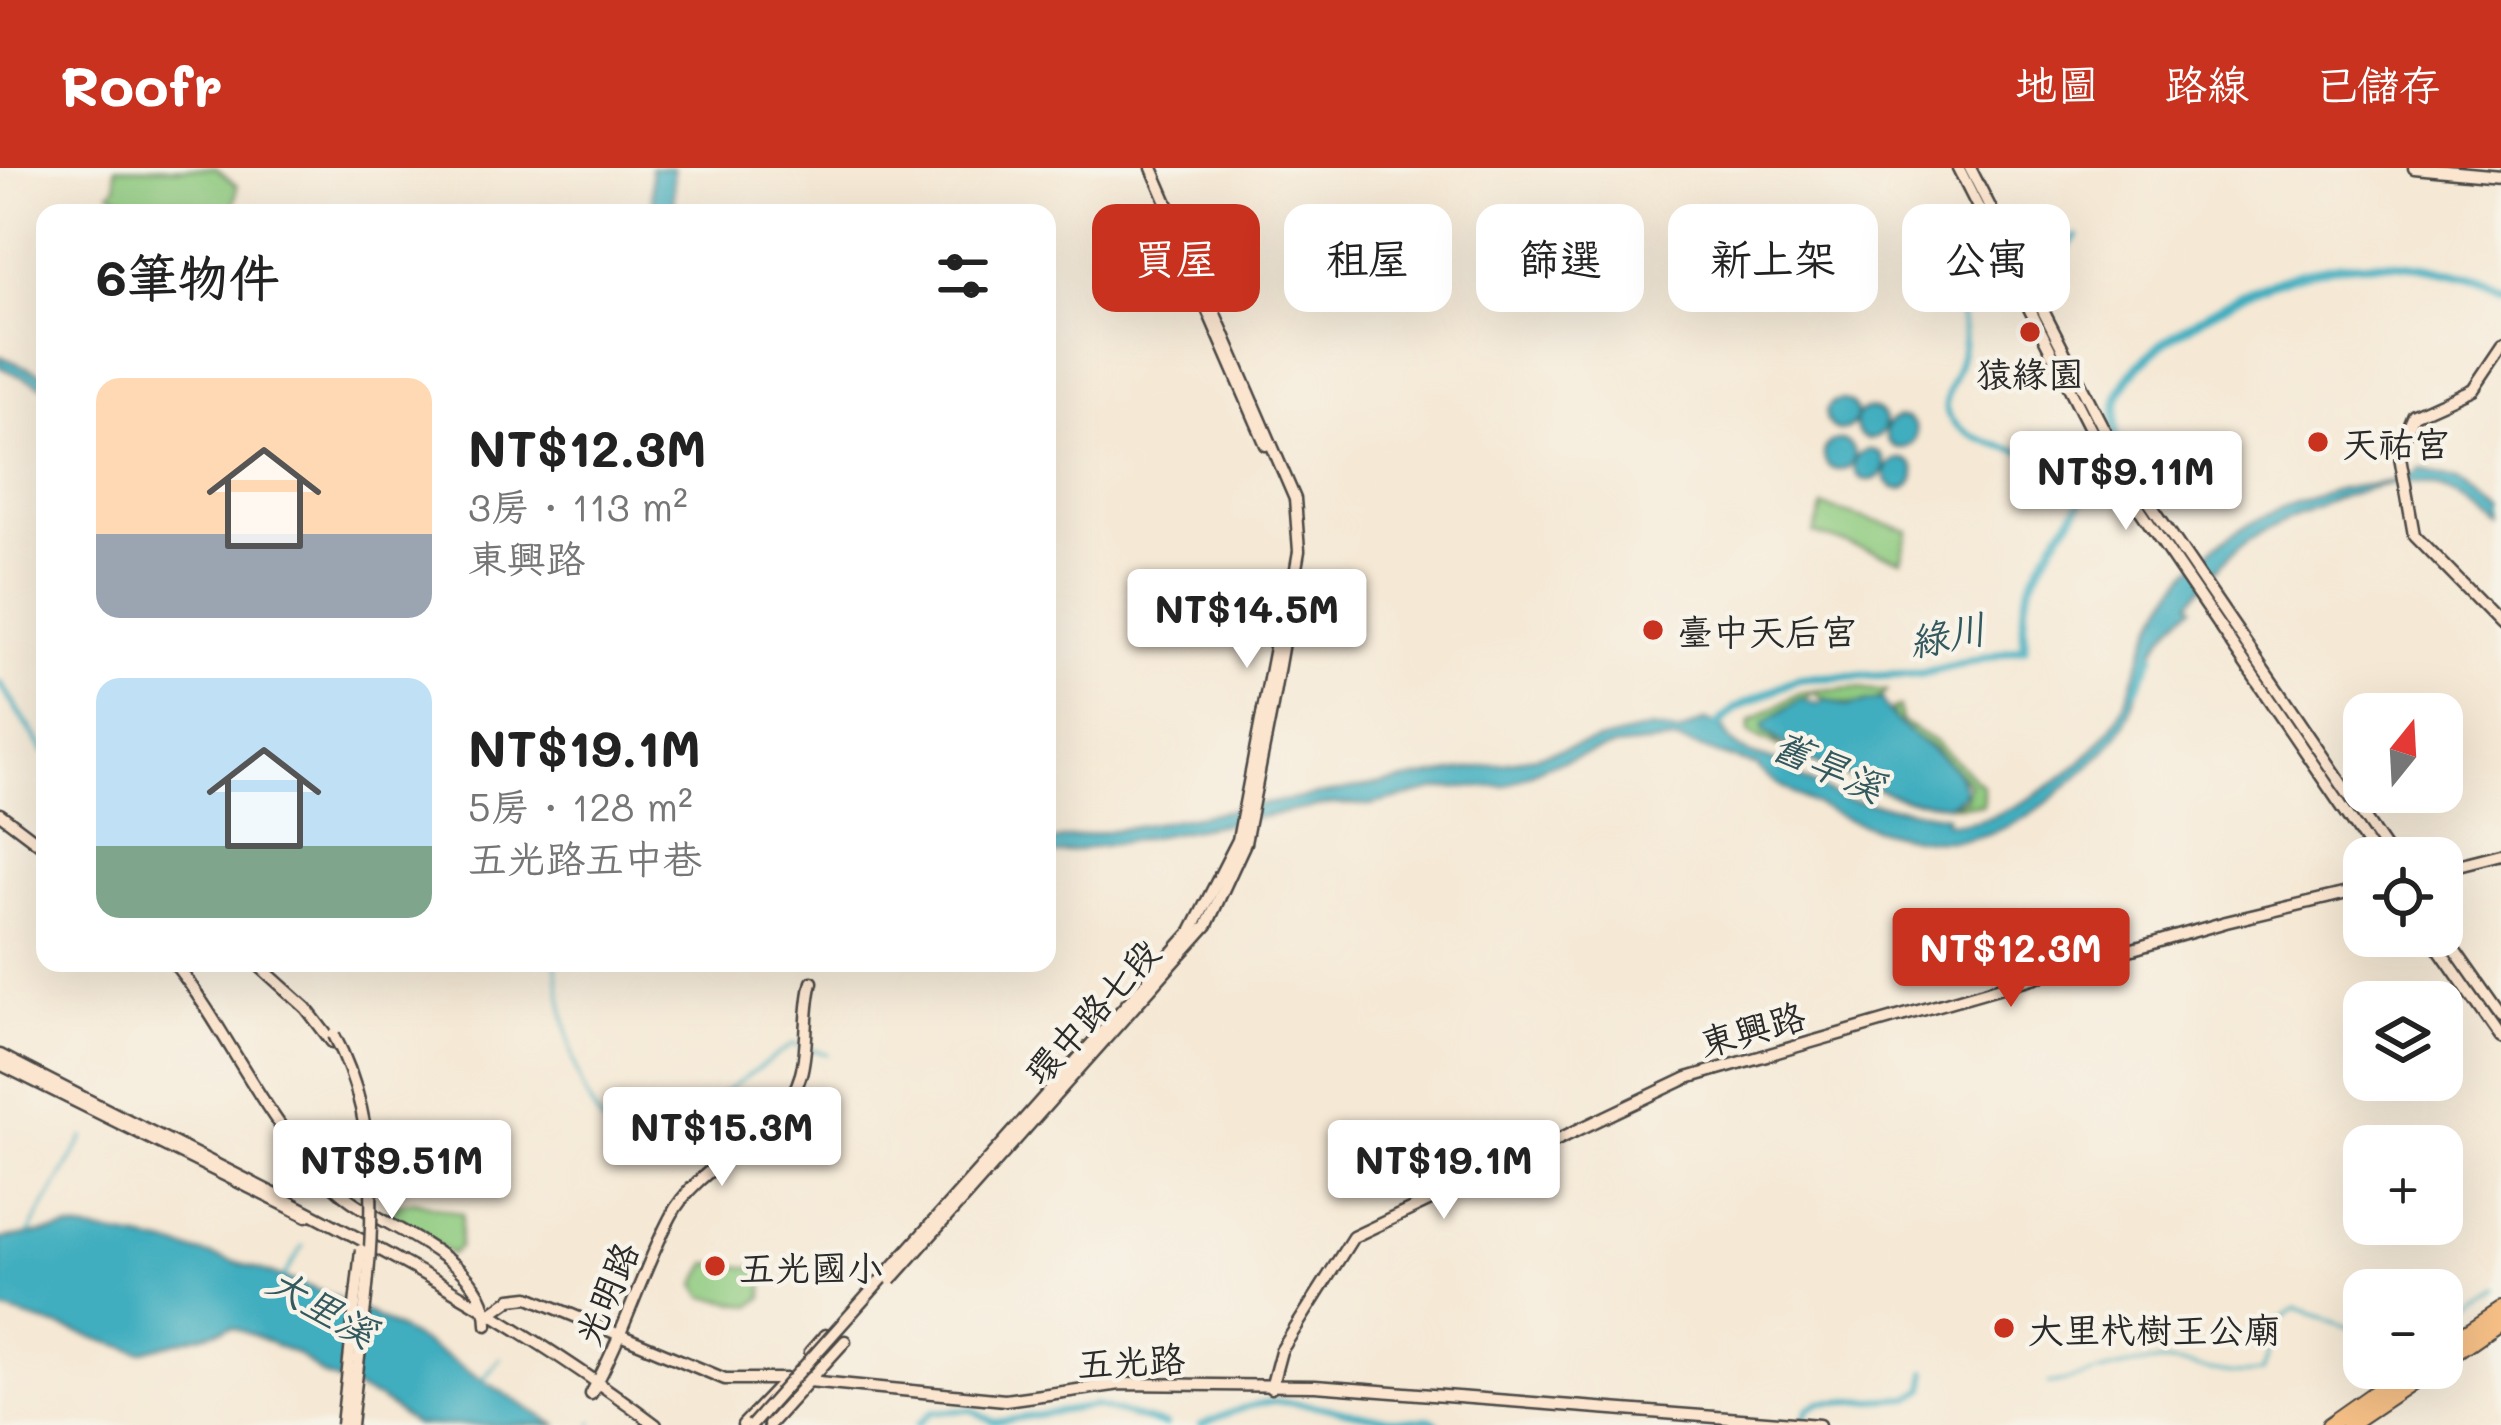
<!DOCTYPE html>
<html lang="zh-TW">
<meta charset="utf-8">
<style>
body{margin:0;font-family:Mali,"LXGW WenKai TC",sans-serif;background:#f2f2f2;color:#222;height:100vh;display:flex;flex-direction:column;font-size:45px;white-space:nowrap}
*{box-sizing:border-box;margin:0}
p{font-size:39px;color:#767676}
.icon{flex:none;width:66px;height:66px;fill:none;stroke:currentColor;stroke-width:2;stroke-linecap:round;stroke-linejoin:round}
.map{position:relative;flex:1;overflow:hidden}
.panel{position:absolute;left:36px;top:36px;width:1020px;height:768px;display:flex;flex-direction:column;background:#fff;border-radius:24px;box-shadow:0 12px 48px #0002}
.panel>*{flex:none}
.hud{position:absolute;left:1092px;top:36px;width:1140px;height:108px;display:flex;gap:24px}
.needle{width:78px;rotate:18deg}
.fabs{position:absolute;left:2343px;top:525px;display:grid;gap:24px}
.fabs a{display:grid;place-items:center;width:120px;height:120px;border-radius:24px;background:#fff;box-shadow:0 12px 48px #0002;font-size:60px}
.price{position:absolute;translate:-50% -102px;padding:0 27px;border-radius:12px;background:#fff;color:#222;font-size:39px;line-height:78px;filter:drop-shadow(0 3px 6px #0008)}
.price::after{content:'';position:absolute;left:50%;top:72px;width:36px;height:27px;margin-left:-18px;background:inherit;clip-path:polygon(0 0,100% 0,50% 100%)}
.price.active{background:#c8321e;color:#fff}
ul{padding:0;list-style:none}
li{display:flex;align-items:center;gap:36px;height:300px;padding:0 60px}
li span{display:grid;place-items:center;flex:none;width:336px;height:240px;border-radius:24px;color:#555}
li>.icon{margin-inline-start:auto}
span .icon{width:144px;height:144px;fill:#fffc;stroke-width:1}
li b{font-size:51px}
h2{display:flex;justify-content:space-between;align-items:center;height:144px;padding:0 60px;font-size:51px}
.pill{padding:0 42px;border-radius:24px;background:#fff;box-shadow:0 12px 48px #0002;font-size:42px;line-height:108px}
.pill.active{background:#c8321e;color:#fff}
header{display:flex;align-items:center;gap:72px;box-sizing:border-box;height:168px;padding:0 60px;background:#c8321e;color:#fff}
header strong{font-size:57px}
nav{display:flex;gap:66px;margin-inline-start:auto;font-size:42px}
.map>svg:first-child{display:block}
</style>
<header>
<strong>Roofr</strong>
<nav><a>地圖</a><a>路線</a><a>已儲存</a></nav>
</header>
<div class="map">
<svg width="2501" height="1257" viewBox="0 0 2501 1257">
<rect width="100%" height="100%" fill="#f7f3e8"/>
<filter id="ink" filterUnits="userSpaceOnUse"><feTurbulence type="fractalNoise" baseFrequency=".00833" numOctaves="2"/><feDisplacementMap in="SourceGraphic" scale="24" xChannelSelector="R" yChannelSelector="G"/><feConvolveMatrix kernelMatrix="1 2 1 2 8 2 1 2 1" color-interpolation-filters="sRGB"/></filter>
<filter id="wash" filterUnits="userSpaceOnUse"><feTurbulence type="fractalNoise" baseFrequency=".004" numOctaves="4" result="noise"/><feDisplacementMap in="SourceGraphic" scale="48" xChannelSelector="R" yChannelSelector="G"/><feGaussianBlur stdDeviation="2.7" result="paint"/><feColorMatrix in="noise" values="0 0 0 0 0 0 0 0 0 0 0 0 0 0 0 0 0 1.4 0 .05"/><feComposite in="paint" operator="in"/></filter>
<g filter="url(#wash)">
<rect width="100%" height="100%" fill="#f5e8d4"/>
<!-- green -->
<g fill="#8eca7f" stroke="#5c7a55" stroke-width="3">
<path d="M115 0H216L237 18 233 45H153L110 24 116 18Z"/>
<path d="M1823 338 1909 363 1901 392 1814 366Z"/>
<path d="M1857 520 1887 523C1867 545 1841 537 1818 528L1817 522Z"/>
<path d="M1815 523 1764 562 1785 582 1749 564 1750 553 1799 525Z"/>
<path d="M1899 539 1901 553 1936 574 1983 618V637H1947L1965 631 1969 615 1936 581 1895 557 1892 541Z"/>
<path d="M414 1033 463 1046 459 1080 451 1086 389 1047 397 1036Z"/>
<path d="M708 1095 764 1101 763 1129 752 1138 704 1129 696 1116Z"/>
</g>
<!-- water -->
<g fill="#41aebf" stroke="#366c75" stroke-width="3">
<path d="M651 0H673L674 45H653Z"/>
<path d="M0 188 45 207V219L0 199Z"/>
<circle cx="1841" cy="247" r="15"/>
<circle cx="1870" cy="256" r="15"/>
<circle cx="1901" cy="265" r="15"/>
<circle cx="1839" cy="287" r="15"/>
<circle cx="1869" cy="297" r="15"/>
<circle cx="1900" cy="306" r="15"/>
<path d="M2419 299 2461 313 2501 344V360C2479 345 2456 323 2431 316 2389 304 2282 348 2248 373 2225 389 2208 412 2190 433L2193 439C2155 462 2143 515 2125 554 2112 580 2091 596 2070 615 1997 684 1933 685 1842 649 1824 641 1763 612 1757 598L1677 573 1613 579 1546 598 1505 618 1439 621 1370 637 1332 636 1047 688V676L1057 672 1515 593 1651 560 1679 565 1706 552 1724 560C1734 592 1776 589 1803 601L1796 607 1843 631 1946 648 1945 654C1999 663 2084 601 2113 556 2143 507 2145 453 2183 410 2224 361 2280 337 2341 321 2366 315 2400 318 2419 299Z"/>
<path d="M1800 531 1818 536 1826 531 1848 539 1882 531C1894 569 1967 589 1964 626L1947 637 1903 631 1786 583 1789 579 1764 562V555Z"/>
<path d="M72 1061C181 1073 311 1110 406 1165 457 1194 505 1227 556 1257H415L380 1231 323 1207 297 1186 233 1159 141 1184 0 1141V1071Z"/>
</g>
<g fill="none" stroke-linecap="round" stroke-linejoin="round">
<!-- stream -->
<g stroke="#41aebf" stroke-width="3">
<path d="M555 795C567 854 570 922 613 969L663 967 793 876 828 886"/>
<path d="M659 970 714 987"/>
<path d="M28 1067 84 969"/>
<path d="M282 1112 303 1078"/>
<path d="M2442 1156 2501 1119"/>
<path d="M483 1212 500 1190"/>
<path d="M2048 1216C2086 1211 2118 1195 2158 1194 2191 1194 2230 1211 2262 1203L2277 1154 2296 1141 2364 1163"/>
<path d="M592 1257 593 1254"/>
</g>
<!-- canal -->
<g stroke="#41aebf" stroke-width="6">
<path d="M2003 91 1973 93 1950 132C1996 193 1909 232 1966 264 1995 281 2066 294 2102 304"/>
<path d="M2016 93 2052 98 2077 69"/>
<path d="M0 515 45 584"/>
<path d="M1802 1256 1808 1241 1819 1235 1910 1230 1925 1221 1926 1205"/>
<path d="M917 1257 932 1244 972 1242 994 1254 1095 1238 1166 1257"/>
<path d="M1201 1257C1222 1248 1250 1235 1273 1234 1325 1234 1380 1257 1431 1251L1438 1257"/>
</g>
<!-- river -->
<g stroke="#41aebf" stroke-width="9">
<path d="M2136 521 2153 488"/>
<path d="M1709 564 1736 540 1798 510 1920 506 2024 480C2025 464 2022 441 2027 425 2042 381 2081 340 2105 300 2124 269 2109 246 2121 222 2137 191 2174 166 2203 149 2306 88 2387 80 2501 119"/>
</g>
</g>
</g>
<g filter="url(#ink)">
<g fill="none" stroke-linecap="round" stroke-linejoin="round">
<!-- secondary casing -->
<g stroke="#494744" stroke-width="15">
<g id="secondary">
<path d="M1152 0 1295 331 1299 383 1271 543"/>
<path d="M1958 0 2106 292 2377 690"/>
<path d="M1970 0 2117 287 2392 690"/>
<path d="M2414 0 2501 8"/>
<path d="M1197 118 1266 277"/>
<path d="M2501 178 2472 221 2414 247 2399 283 2414 367 2501 456"/>
<path d="M1263 542 1285 428"/>
<path d="M0 646 45 680"/>
<path d="M2442 701 2501 686"/>
<path d="M2442 764 2501 848"/>
<path d="M2430 768 2501 870"/>
<path d="M174 795C235 871 270 971 349 1031 392 1063 488 1094 487 1157"/>
<path d="M256 795 306 840 332 874"/>
<path d="M0 887C224 1004 453 1103 656 1257"/>
<path d="M0 896 307 1048"/>
<path d="M487 1148 511 1131 529 1129 725 1211H788L1005 1232 1121 1216 1315 1218 1819 1257"/>
<path d="M810 1184 825 1167"/>
<path d="M1271 1220 1281 1183 1353 1069 1687 910 2226 754 2364 721"/>
<path d="M591 1226C623 1169 641 1105 671 1048 699 993 786 964 801 906 809 876 804 844 812 814"/>
<path d="M743 1257 782 1216"/>
<path d="M769 1257 845 1173"/>
</g>
</g>
<!-- primary casing -->
<g stroke="#494744" stroke-width="18">
<g id="primary">
<path d="M2442 1180 2501 1141"/>
<path d="M2442 1194 2501 1153"/>
<path d="M2329 1257 2410 1200"/>
<path d="M2348 1257 2433 1200"/>
</g>
</g>
<!-- secondary -->
<use href="#secondary" stroke="#fbe5cf" stroke-width="10"/>
<!-- primary -->
<use href="#primary" stroke="#f5bf86" stroke-width="14"/>
<!-- secondary-bridge casing -->
<g stroke="#494744" stroke-width="15" stroke-linecap="butt">
<g id="secondary-bridge">
<path d="M334 867C397 985 364 1130 351 1257"/>
<path d="M891 1112 1207 757 1245 675 1271 543"/>
<path d="M342 1257 361 1082"/>
<path d="M752 1257 1191 764 1238 672 1263 542"/>
</g>
</g>
<!-- secondary-bridge -->
<use href="#secondary-bridge" stroke="#fbe5cf" stroke-width="10"/>
</g>
</g>
<!-- markers -->
<g fill="#c8321e" stroke="#f7f3e8" stroke-width="4.5">
<circle cx="2030" cy="164" r="12"/>
<circle cx="2318" cy="274" r="12"/>
<circle cx="1653" cy="462" r="12"/>
<circle cx="715" cy="1098" r="12"/>
<circle cx="2004" cy="1160" r="12"/>
</g>
<g text-anchor="middle" dominant-baseline="central" stroke-width="9" stroke-linejoin="round" paint-order="stroke">
<!-- poi labels -->
<g font-size="36" fill="#2b2b2b" stroke="#f7f3e8" text-anchor="start">
<text x="2030" y="204" text-anchor="middle">猿緣園</text>
<text x="2342" y="274">天祐宮</text>
<text x="1677" y="462">臺中天后宮</text>
<text x="739" y="1098">五光國小</text>
<text x="2028" y="1160">大里杙樹王公廟</text>
</g>
<!-- street labels -->
<g font-size="36" fill="#2b2b2b" stroke="#f7f3e8">
<text transform="translate(1091 843) rotate(-48)">環中路七段</text>
<text transform="translate(1752 860) rotate(-16)">東興路</text>
<text transform="translate(605 1125) rotate(-67)">光明路</text>
<text transform="translate(1131 1192) rotate(-3)">五光路</text>
</g>
<!-- water labels -->
<g font-size="39" font-style="italic" fill="#33595f" stroke="#f7f3e8">
<text transform="translate(1947 466) rotate(-11)">綠川</text>
<text transform="translate(1829 597) rotate(24)">舊旱溪</text>
<text transform="translate(323 1138) rotate(30)">大里溪</text>
</g>
</g>
</svg>
<div class="fabs">
<a><svg class="needle" viewBox="-14 -14 28 28"><path d="M0-13l5 13h-10z" fill="#e53935"/><path d="M0 13l5-13h-10z" fill="#767676"/></svg></a>
<a><svg class="icon" aria-label="locate" viewBox="0 0 24 24"><circle cx="12" cy="12" r="6"/><path d="M12 2v4M12 18v4M2 12h4M18 12h4"/></svg></a>
<a><svg class="icon" aria-label="layers" viewBox="0 0 24 24"><path d="M12 4l9 5-9 5-9-5zM3 14l9 5 9-5"/></svg></a>
<a>+</a>
<a>−</a>
</div>
<b class="price" style="left:2126px;top:365px">NT$9.11M</b>
<b class="price" style="left:1247px;top:503px">NT$14.5M</b>
<b class="price active" style="left:2011px;top:842px">NT$12.3M</b>
<b class="price" style="left:722px;top:1021px">NT$15.3M</b>
<b class="price" style="left:392px;top:1054px">NT$9.51M</b>
<b class="price" style="left:1444px;top:1054px">NT$19.1M</b>
<div class="hud">
<a class="pill active">買屋</a>
<a class="pill">租屋</a>
<a class="pill">篩選</a>
<a class="pill">新上架</a>
<a class="pill">公寓</a>
</div>
<section class="panel">
<h2>6筆物件<svg class="icon" aria-label="filters" viewBox="0 0 24 24"><path d="M4 7h16M4 17h16"/><circle cx="9" cy="7" r="2"/><circle cx="15" cy="17" r="2"/></svg></h2>
<ul>
<li><span style="background:linear-gradient(#ffd9b3 65%,#9aa5b1 0)"><svg class="icon" aria-label="home" viewBox="0 0 24 24"><path d="M3 11l9-7 9 7M6 9v11h12V9"/></svg></span><div><b>NT$12.3M</b><p>3房 · 113 m²</p><p>東興路</p></div></li>
<li><span style="background:linear-gradient(#bfe0f5 70%,#7fa58c 0)"><svg class="icon" aria-label="home" viewBox="0 0 24 24"><path d="M3 11l9-7 9 7M6 9v11h12V9"/></svg></span><div><b>NT$19.1M</b><p>5房 · 128 m²</p><p>五光路五中巷</p></div></li>
</ul>
</section>
</div>
